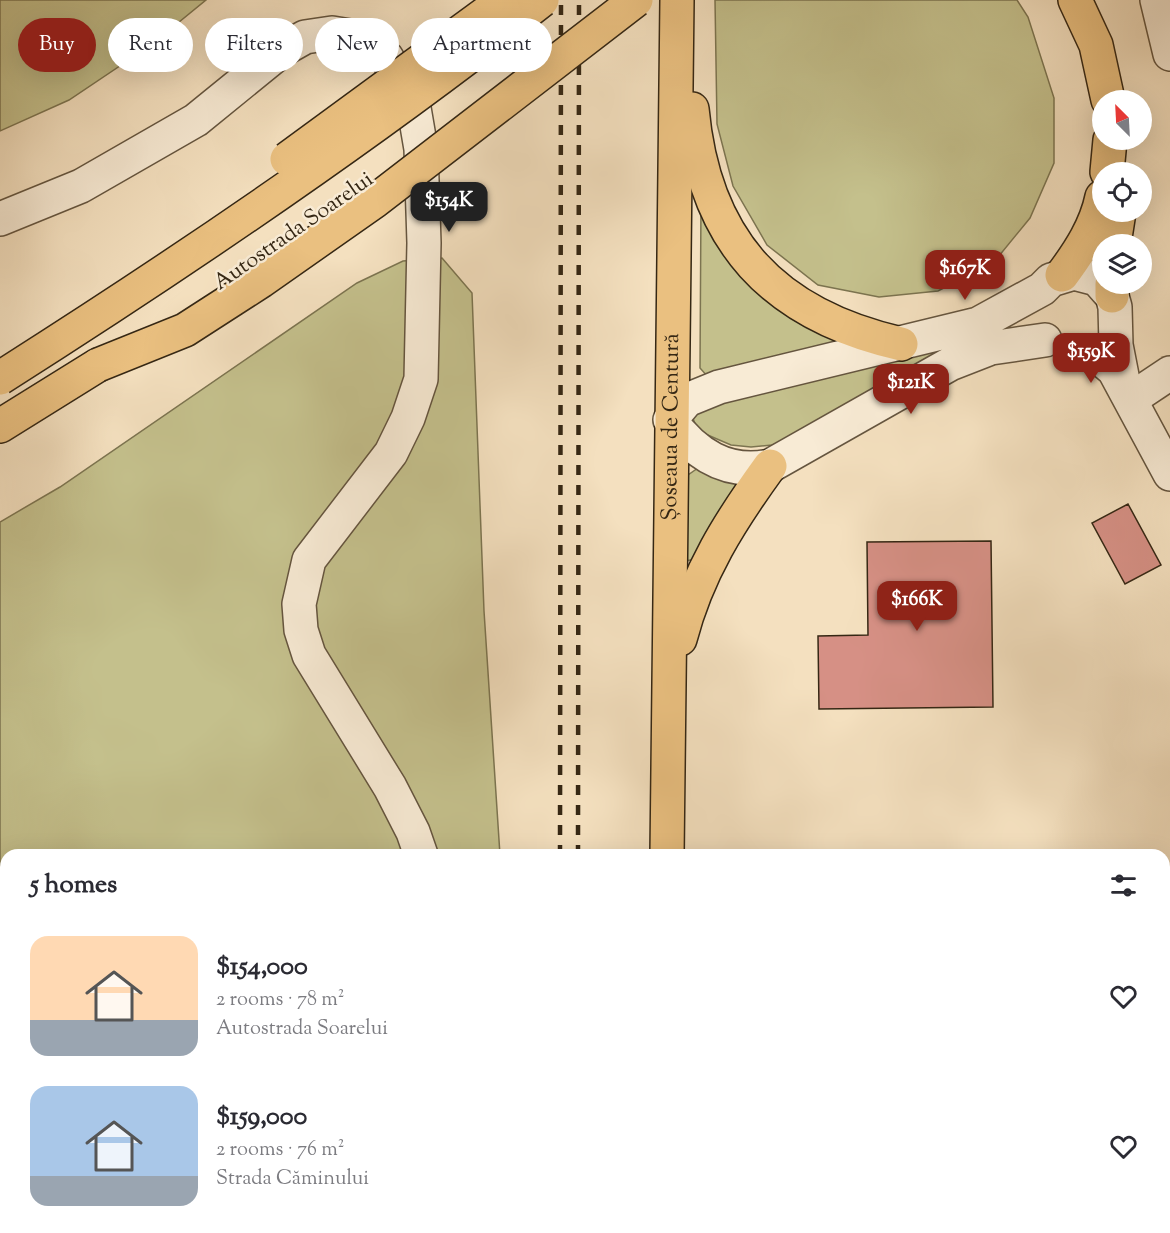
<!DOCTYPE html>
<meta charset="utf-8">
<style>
body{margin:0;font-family:"Sorts Mill Goudy",serif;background:#f2f2f3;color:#2b2b33;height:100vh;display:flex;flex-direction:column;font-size:22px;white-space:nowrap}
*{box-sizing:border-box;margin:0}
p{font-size:20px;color:#7c7c81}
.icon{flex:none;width:33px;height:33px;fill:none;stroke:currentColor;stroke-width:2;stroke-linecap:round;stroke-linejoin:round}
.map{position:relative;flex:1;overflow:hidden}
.details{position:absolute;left:0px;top:849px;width:1170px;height:384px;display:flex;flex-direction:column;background:#fff;border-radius:18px 18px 0 0;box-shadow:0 6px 24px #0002}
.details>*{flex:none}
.top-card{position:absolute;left:18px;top:18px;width:600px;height:54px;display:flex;gap:12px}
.needle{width:39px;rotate:336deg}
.controls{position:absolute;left:1092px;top:90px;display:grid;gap:12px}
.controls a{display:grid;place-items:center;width:60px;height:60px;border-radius:50%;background:#fff;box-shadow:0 6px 24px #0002;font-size:30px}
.price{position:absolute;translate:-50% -51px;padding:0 14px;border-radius:12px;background:#8f2418;color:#fff;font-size:20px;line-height:39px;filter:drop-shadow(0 2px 3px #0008)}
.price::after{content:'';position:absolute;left:50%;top:36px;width:18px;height:14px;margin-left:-9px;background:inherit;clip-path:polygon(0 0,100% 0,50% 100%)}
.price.current{background:#222;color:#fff}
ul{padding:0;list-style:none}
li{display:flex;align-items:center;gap:18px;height:150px;padding:0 30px}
li span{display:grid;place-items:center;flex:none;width:168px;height:120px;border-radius:18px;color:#555}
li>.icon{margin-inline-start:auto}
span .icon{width:72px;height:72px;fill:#fffc;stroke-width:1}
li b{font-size:26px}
h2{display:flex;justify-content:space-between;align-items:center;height:72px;padding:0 30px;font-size:26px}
.chip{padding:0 21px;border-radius:27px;background:#fff;box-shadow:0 6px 24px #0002;font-size:21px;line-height:54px}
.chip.current{background:#8f2418;color:#fff}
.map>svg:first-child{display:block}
</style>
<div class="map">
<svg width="1170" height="1233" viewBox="0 0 1170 1233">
<rect width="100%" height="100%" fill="#f4e0bf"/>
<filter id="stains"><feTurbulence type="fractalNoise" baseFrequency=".00333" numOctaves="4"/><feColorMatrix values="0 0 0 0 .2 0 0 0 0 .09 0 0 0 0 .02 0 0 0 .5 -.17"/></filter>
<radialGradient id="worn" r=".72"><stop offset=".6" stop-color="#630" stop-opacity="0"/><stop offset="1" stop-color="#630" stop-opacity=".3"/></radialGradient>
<!-- green -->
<g fill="#c4c08c" stroke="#7c7450" stroke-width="1.5">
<path d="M0 0H206L151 45 69 100 0 131Z"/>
<path d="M715 0H1017L1028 17 1054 98V163L1030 218 994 262 938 291 879 297 818 285 767 245 733 186 717 124Z"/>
<path d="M701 202 834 334 840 346 708 377 700 368Z"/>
<path d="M442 258 472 293 484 611 500 855H6V1227H54L49 1233H0V522L60 487 357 283 403 261Z"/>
<path d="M926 347 936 352V362L794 438 772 445 751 447 731 445 703 433 696 426 692 416 694 408Z"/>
<path d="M698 468 732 480 740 487 696 559 685 561 684 485 688 475Z"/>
</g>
<!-- building -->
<g fill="#d69085" stroke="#352714" stroke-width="1.5">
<path d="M1128 504 1161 565 1125 584 1092 523Z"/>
<path d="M991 541 993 707 819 709 818 636 868 635 867 542Z"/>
</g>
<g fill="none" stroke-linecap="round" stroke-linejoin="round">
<!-- minor casing -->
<g stroke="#65553f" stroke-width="36">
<g id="minor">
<path d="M1157 0 1170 54"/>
<path d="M0 219 81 186 196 120 282 50 305 37 332 33 356 37 387 58 414 108 421 149 424 243 421 379 408 418 391 453 309 560 299 604 301 630 309 655 390 787 413 832 421 855"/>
<path d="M1045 340 991 348 950 364 770 466C727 475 695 454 670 420L687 400 719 387 978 324 1042 289 1051 280 1074 273 1097 279 1112 296 1115 307 1116 345 1124 386"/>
<path d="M1084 353 1101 359 1114 370 1170 474"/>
<path d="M1131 399 1170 373"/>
</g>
</g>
<!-- major casing -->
<g stroke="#352714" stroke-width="36">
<g id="major">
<path d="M692 109C704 241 773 315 901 344"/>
<path d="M680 639C697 573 730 521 770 466"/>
<path id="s1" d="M667 855 677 0"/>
<path d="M660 1233V1227"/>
</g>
</g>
<!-- highway casing -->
<g stroke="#352714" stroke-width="36">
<g id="highway">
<path d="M1075 0 1096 45 1108 100"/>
<path d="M1107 172 1110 140"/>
<path d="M1114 244 1119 212"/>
<path d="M1062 275C1080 251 1096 226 1102 197"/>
<path d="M1112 284V296"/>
<path d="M0 426 98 365"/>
</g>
</g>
<!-- path -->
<path stroke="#352714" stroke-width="4" stroke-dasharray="4.5 3" stroke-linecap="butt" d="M338 1233 343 1227"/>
<!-- minor -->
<use href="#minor" stroke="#f8ebd5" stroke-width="33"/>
<!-- major -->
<use href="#major" stroke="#eac080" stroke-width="33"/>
<!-- highway -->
<use href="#highway" stroke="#eac080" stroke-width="33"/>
<!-- rail -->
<g stroke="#352714" stroke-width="4.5" stroke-dasharray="10 10" stroke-linecap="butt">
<path d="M560 855 561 0"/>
<path d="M578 855 579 0"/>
<path d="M578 1227V1233"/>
<path d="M559 1233V1227"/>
</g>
<!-- highway-bridge casing -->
<g stroke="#352714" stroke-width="36" stroke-linecap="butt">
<g id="highway-bridge">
<path d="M287 159 504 0"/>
<path d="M98 365 185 330 261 281 375 201 636 0"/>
<path d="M0 378C186 260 369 136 542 0"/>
</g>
</g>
<!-- highway-bridge -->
<use href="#highway-bridge" stroke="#eac080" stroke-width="33"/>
</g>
<g text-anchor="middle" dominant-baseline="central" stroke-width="5" stroke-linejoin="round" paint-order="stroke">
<!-- street labels -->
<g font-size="22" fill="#352714" stroke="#f8ebd5">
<text transform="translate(294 232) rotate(-35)">Autostrada Soarelui</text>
<text stroke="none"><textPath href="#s1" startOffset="428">Șoseaua de Centură</textPath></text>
</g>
</g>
<rect width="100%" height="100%" filter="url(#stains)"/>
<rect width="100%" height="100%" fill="url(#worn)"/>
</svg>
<div class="controls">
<a><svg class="needle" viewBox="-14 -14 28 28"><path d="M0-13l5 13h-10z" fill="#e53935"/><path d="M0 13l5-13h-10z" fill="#7c7c81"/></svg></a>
<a><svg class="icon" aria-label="locate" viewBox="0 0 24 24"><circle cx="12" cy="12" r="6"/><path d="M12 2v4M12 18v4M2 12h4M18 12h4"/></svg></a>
<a><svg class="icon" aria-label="layers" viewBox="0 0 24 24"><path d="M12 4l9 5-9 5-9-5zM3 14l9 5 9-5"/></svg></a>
</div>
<b class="price current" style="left:449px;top:233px">$154K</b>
<b class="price" style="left:965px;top:301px">$167K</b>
<b class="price" style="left:1091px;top:384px">$159K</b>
<b class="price" style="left:911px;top:415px">$121K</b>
<b class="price" style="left:917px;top:632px">$166K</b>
<div class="top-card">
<a class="chip current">Buy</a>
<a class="chip">Rent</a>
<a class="chip">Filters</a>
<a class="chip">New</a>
<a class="chip">Apartment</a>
</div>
<section class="details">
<h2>5 homes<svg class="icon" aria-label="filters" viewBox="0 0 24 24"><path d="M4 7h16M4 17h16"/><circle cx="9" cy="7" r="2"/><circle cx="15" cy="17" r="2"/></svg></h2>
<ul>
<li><span style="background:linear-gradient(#ffd9b3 70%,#9aa5b1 0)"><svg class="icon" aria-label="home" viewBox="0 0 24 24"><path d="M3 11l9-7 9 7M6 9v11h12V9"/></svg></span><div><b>$154,000</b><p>2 rooms · 78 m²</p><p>Autostrada Soarelui</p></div><svg class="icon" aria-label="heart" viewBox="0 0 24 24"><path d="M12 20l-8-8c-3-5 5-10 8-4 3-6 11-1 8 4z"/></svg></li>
<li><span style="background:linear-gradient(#a9c7e8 75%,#9aa5b1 0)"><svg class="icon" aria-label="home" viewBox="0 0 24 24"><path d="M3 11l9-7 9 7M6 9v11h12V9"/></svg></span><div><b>$159,000</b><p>2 rooms · 76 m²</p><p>Strada Căminului</p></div><svg class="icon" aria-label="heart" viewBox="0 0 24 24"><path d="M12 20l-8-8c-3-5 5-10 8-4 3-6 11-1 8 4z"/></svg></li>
</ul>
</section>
</div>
